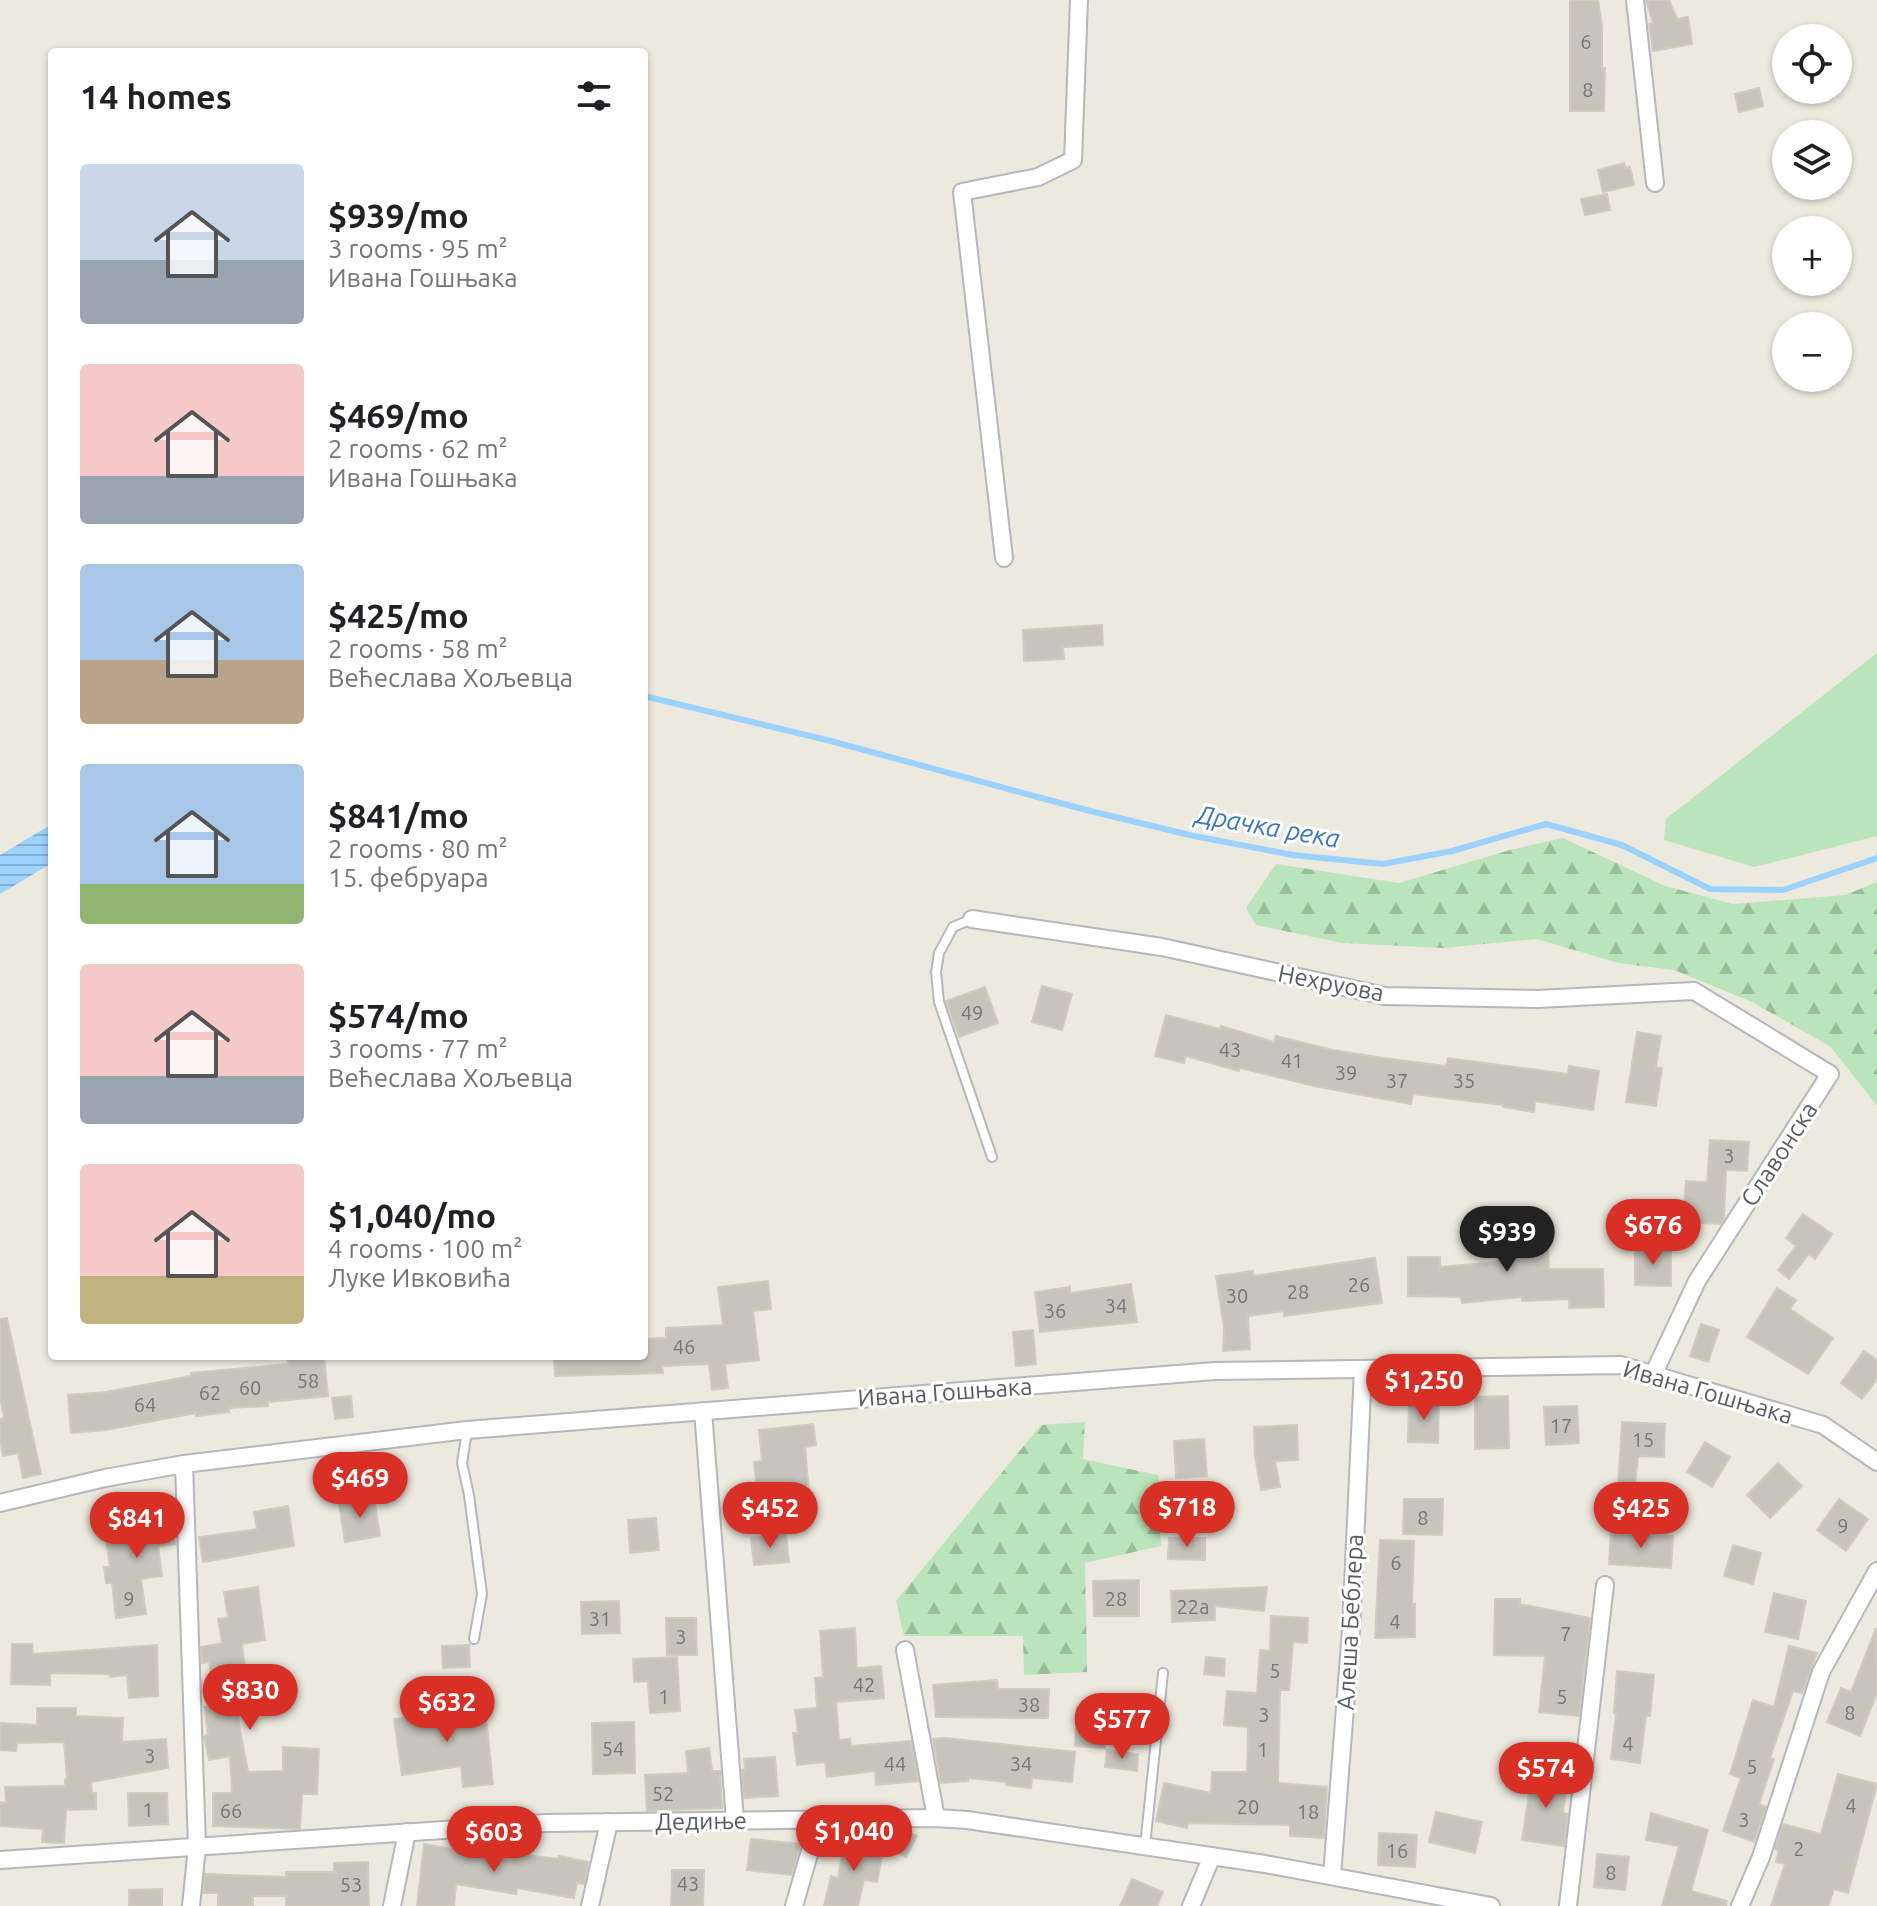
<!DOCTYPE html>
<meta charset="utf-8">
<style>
body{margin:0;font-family:Ubuntu,sans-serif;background:#f6f6f6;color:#202124;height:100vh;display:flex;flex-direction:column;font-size:30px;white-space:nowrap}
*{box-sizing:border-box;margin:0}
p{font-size:26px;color:#757577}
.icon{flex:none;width:44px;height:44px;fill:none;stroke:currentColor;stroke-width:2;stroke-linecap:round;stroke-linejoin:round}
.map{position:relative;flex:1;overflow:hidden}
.side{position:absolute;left:48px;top:48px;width:600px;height:1312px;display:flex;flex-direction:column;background:#fff;border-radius:8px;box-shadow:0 2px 6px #0004}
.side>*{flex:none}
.buttons{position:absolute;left:1772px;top:24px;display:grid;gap:16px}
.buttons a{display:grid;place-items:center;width:80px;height:80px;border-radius:50%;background:#fff;box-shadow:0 2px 6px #0004;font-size:40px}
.price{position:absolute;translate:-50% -68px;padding:0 18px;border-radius:28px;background:#d93025;color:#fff;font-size:26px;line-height:52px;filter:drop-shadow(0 2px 4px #0008)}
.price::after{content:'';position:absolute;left:50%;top:48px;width:24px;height:18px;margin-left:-12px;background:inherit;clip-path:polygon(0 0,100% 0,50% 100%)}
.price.selected{background:#222;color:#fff}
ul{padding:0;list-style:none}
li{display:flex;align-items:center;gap:24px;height:200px;padding:0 32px}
li span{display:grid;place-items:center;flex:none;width:224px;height:160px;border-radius:8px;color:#555}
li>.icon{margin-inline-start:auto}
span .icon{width:96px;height:96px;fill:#fffc;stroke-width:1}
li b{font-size:34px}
h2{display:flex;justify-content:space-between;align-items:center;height:96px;padding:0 32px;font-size:34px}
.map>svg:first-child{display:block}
</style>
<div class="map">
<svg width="1877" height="1906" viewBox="0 0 1877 1906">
<defs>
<pattern id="forest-firs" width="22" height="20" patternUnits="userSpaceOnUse" patternTransform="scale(2)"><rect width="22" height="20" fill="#bae5ba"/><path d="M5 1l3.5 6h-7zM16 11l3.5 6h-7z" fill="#9abd9b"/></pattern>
<pattern id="water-rules" width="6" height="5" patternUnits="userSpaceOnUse" patternTransform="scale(2)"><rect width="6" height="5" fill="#9cd2ff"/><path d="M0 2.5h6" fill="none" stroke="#82aed2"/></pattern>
</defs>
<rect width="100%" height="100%" fill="#ece9df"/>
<!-- green -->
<path fill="#bae5ba" d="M1877 653V836L1754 867 1664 840 1666 819Z"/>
<!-- forest -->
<g fill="url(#forest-firs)">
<path d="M1563 838 1665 886 1733 904 1845 895 1877 882V1106L1831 1047 1752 1002 1674 970 1618 963 1537 939 1443 948 1342 943 1256 925 1246 908 1276 864 1399 883 1510 850Z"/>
<path d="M1085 1422 1083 1459 1158 1475 1161 1546 1085 1563 1087 1672 1024 1675 1023 1636H904L896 1601 1041 1425Z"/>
</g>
<!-- water -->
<path fill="url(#water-rules)" d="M52 824V863L0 894V855Z"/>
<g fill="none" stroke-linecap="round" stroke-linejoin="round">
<!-- stream -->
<path stroke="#9cd2ff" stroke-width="6" d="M644 696 827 740 1090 811 1194 836 1293 855 1383 864 1452 851 1546 824 1622 845 1710 889 1783 890 1877 858"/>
</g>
<!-- building -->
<g fill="#c7c4bc" stroke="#d1cbbd" stroke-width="2">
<path d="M1570 0H1598L1602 26V68H1605L1604 111H1570Z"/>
<path d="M1646 0H1669L1677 19 1688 17 1692 44 1653 51 1649 24 1653 23Z"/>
<path d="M1759 88 1763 106 1739 112 1735 94Z"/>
<path d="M1624 163 1625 168 1630 167 1634 185 1603 192 1598 170Z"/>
<path d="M1607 194 1610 210 1585 215 1581 199Z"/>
<path d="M1102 625 1103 645 1063 647 1064 659 1024 661 1023 630Z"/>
<path d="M1042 986 1072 994 1062 1030 1032 1022Z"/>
<path d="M985 987 998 1023 959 1037 946 1001Z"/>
<path d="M1166 1015 1220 1029 1221 1026 1274 1042 1276 1036 1333 1050 1383 1058 1446 1066 1448 1058 1568 1074 1569 1066 1599 1071 1593 1110 1535 1101 1534 1112 1503 1107V1105L1413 1094 1411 1104 1319 1087 1240 1068 1239 1071 1186 1056 1184 1063 1155 1056Z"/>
<path d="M1637 1032 1661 1036 1656 1067 1662 1068 1656 1106 1626 1102Z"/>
<path d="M1710 1140 1749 1142 1747 1171 1726 1170 1724 1219 1721 1224 1683 1222 1686 1181 1707 1182Z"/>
<path d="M1518 1209 1519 1246 1548 1245 1549 1269H1603L1604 1307 1569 1308V1299L1522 1301V1297L1462 1303 1461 1297 1408 1296V1257H1440V1267L1498 1262 1495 1210Z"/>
<path d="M1803 1214 1832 1234 1815 1259 1809 1254 1789 1279 1778 1270 1796 1246 1786 1238Z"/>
<path d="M1635 1248H1671V1286L1635 1285Z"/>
<path d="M1375 1258 1382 1303 1284 1316V1311L1248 1316 1250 1349 1223 1351 1224 1328 1216 1276 1253 1271V1276Z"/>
<path d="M768 1281 771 1309 753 1311 759 1360 725 1364 728 1388 712 1390 709 1364 662 1366 663 1373 555 1376 554 1356H644V1339L666 1338V1328L723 1325 718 1287Z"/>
<path d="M1131 1284 1137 1322 1040 1332 1035 1292 1070 1287V1293Z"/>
<path d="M1777 1288 1796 1300 1790 1309 1833 1338 1808 1374 1747 1337Z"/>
<path d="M7 1318 41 1474 23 1478 18 1453 3 1456 0 1439V1419L4 1418 0 1397V1319Z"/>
<path d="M1701 1324 1719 1330 1708 1362 1690 1356Z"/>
<path d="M1033 1330 1036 1364 1016 1366 1013 1332Z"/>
<path d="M1864 1351 1877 1360V1379L1862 1399 1841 1383Z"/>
<path d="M287 1356H324L328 1396 268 1402V1406L229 1408V1412L196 1416V1413L106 1430 71 1433 68 1395 106 1392 191 1376V1373L288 1364Z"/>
<path d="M351 1396 353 1417 335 1419 332 1398Z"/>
<path d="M1508 1396 1509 1448 1475 1449V1397Z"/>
<path d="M1409 1401H1439L1438 1443 1408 1442Z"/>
<path d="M1577 1406 1579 1443 1546 1445 1544 1407Z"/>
<path d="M1622 1422 1665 1424 1664 1457 1638 1456 1633 1505 1617 1503Z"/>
<path d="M813 1424 816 1445 805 1447 809 1493 758 1499 754 1462 762 1461 759 1430Z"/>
<path d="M1297 1425 1298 1460 1275 1461 1280 1487 1261 1490 1255 1456 1254 1427Z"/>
<path d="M1204 1439 1207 1476 1176 1478 1174 1441Z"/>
<path d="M1705 1442 1730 1457 1712 1487 1687 1472Z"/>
<path d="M1778 1463 1802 1486 1770 1518 1747 1495Z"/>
<path d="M374 1498 380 1536 345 1542 339 1504Z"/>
<path d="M1404 1499H1443L1442 1535 1403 1534Z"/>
<path d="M1839 1499 1868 1519 1846 1551 1817 1530Z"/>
<path d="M170 1505 175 1544 158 1546 162 1576 141 1579 146 1614 116 1618 112 1583H106L104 1567H110L105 1531 154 1525 152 1507Z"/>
<path d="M288 1506 294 1546 203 1562 199 1537 257 1529 254 1512Z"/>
<path d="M656 1518 659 1550 630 1553 628 1520Z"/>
<path d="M1611 1533 1673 1536 1671 1568 1609 1564Z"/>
<path d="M786 1534 789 1562 754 1565 751 1538Z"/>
<path d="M1169 1538H1205V1560L1168 1559Z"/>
<path d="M1380 1540 1414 1541 1412 1605 1415 1604V1637L1375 1638Z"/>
<path d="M1733 1545 1761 1553 1753 1584 1724 1576Z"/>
<path d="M1139 1580V1616H1094L1093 1581Z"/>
<path d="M258 1587 265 1640 242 1644 249 1698 236 1700 239 1724 248 1772 283 1771V1747L319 1749 317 1794H302L300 1829 213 1826V1793H232L230 1756 209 1760 204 1737 208 1734 204 1707 216 1705 209 1662 202 1663 201 1647 222 1643 218 1619 228 1617 224 1592Z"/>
<path d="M1267 1587 1264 1611 1215 1606V1620L1172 1622 1171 1591Z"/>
<path d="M1774 1593 1806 1601 1798 1639 1765 1632Z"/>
<path d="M1495 1599H1520V1604L1590 1618 1579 1716 1539 1712 1545 1656 1494 1655Z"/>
<path d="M619 1601 620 1633 582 1634 581 1602Z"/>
<path d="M1271 1616 1308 1618 1307 1643 1293 1642 1289 1690H1280L1278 1783 1327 1787 1324 1838 1290 1836V1825L1188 1823 1187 1828 1156 1821 1164 1783 1211 1793 1212 1772H1247L1248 1727 1224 1725 1227 1691 1257 1693 1260 1650 1270 1651Z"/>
<path d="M666 1618H696L697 1655H667Z"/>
<path d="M855 1628 857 1668 881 1666 884 1698 836 1702 839 1740 850 1739 851 1746 911 1741 918 1781 876 1785 875 1771 827 1777 825 1762 797 1765 793 1733H798L795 1710 817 1708 815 1678 823 1677 820 1631Z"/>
<path d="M1876 1628 1877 1693 1860 1736 1827 1722 1841 1688 1851 1692Z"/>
<path d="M12 1644H32L33 1654 157 1645 158 1696 129 1698 127 1675 110 1677 109 1674 50 1673V1685L11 1684Z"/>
<path d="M469 1645 470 1667 443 1668 442 1646Z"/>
<path d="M1789 1646 1817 1653 1802 1693 1793 1691 1770 1758 1774 1759 1759 1804 1766 1807 1754 1842 1723 1831 1741 1778 1730 1774 1753 1700 1774 1707Z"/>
<path d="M677 1657 680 1711 650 1713 648 1681 634 1682 633 1659Z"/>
<path d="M1206 1657 1225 1659 1224 1676 1204 1674Z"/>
<path d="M1617 1671 1654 1675 1650 1716H1646L1640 1763 1611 1759 1616 1713H1614Z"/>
<path d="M997 1680 998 1689H1049L1048 1718 936 1717 933 1685Z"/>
<path d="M485 1707 493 1784 463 1787 461 1766 402 1775 394 1719Z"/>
<path d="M1077 1707 1108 1710 1105 1748 1075 1746Z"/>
<path d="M37 1708H76V1716L123 1718 122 1742 166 1739 168 1768 91 1782 92 1793H96V1809L66 1810 64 1843 42 1842 43 1829 0 1826V1802L6 1803 5 1787 65 1786V1780L67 1779 64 1742 17 1743 16 1751 0 1750V1723L37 1725Z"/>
<path d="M634 1722 635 1773 593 1774 592 1723Z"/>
<path d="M945 1738 1075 1752 1072 1782 1032 1778 1031 1788 1006 1785V1782L968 1778V1781L941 1783 933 1739Z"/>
<path d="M709 1748 712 1771H720L722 1808 647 1811 645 1775 688 1773 686 1751Z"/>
<path d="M1107 1750 1138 1754 1137 1771 1105 1767Z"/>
<path d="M775 1757 778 1796 744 1798 742 1770 745 1769 744 1759Z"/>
<path d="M1532 1773 1568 1778 1563 1813 1568 1814 1564 1846 1522 1840Z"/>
<path d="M1838 1774 1877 1784 1848 1893 1834 1889 1828 1906H1771L1785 1864 1776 1862 1779 1850 1775 1849 1783 1824 1821 1834Z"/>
<path d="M128 1793H167L168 1824 129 1826Z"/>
<path d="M1436 1812 1482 1822 1475 1853 1429 1842Z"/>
<path d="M1651 1813 1708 1830 1691 1891 1727 1901 1726 1906H1662L1679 1846 1646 1840Z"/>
<path d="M901 1829 917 1836 906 1857 892 1849Z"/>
<path d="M1379 1833 1417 1835 1415 1867 1378 1865Z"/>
<path d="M751 1839 800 1844 792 1875 747 1870Z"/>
<path d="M845 1839 884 1846 877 1882 864 1880 858 1906H824L831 1876 838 1878Z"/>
<path d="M424 1844 509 1859 510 1853 559 1859V1856L589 1862 584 1884 577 1883 574 1898 517 1888 516 1894 456 1884 454 1906H417Z"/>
<path d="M1597 1854 1629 1857 1625 1890 1594 1887Z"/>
<path d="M368 1862 369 1906H286V1896H253V1906H218V1893H203L205 1874 286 1877V1872H334V1863Z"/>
<path d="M672 1870H704L703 1906H671Z"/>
<path d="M1132 1879 1163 1892 1157 1906H1120Z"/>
<path d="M162 1889V1906H129V1890Z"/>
</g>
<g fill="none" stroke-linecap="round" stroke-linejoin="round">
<!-- service casing -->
<g stroke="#b5b7bd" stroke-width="12">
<g id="service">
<path d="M972 919 953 927 939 953 936 972 939 1002 992 1157"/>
<path d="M467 1431 462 1463 469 1495 482 1594 474 1639"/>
<path d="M1145 1846 1163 1673"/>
</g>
</g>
<!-- minor casing -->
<g stroke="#b5b7bd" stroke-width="20">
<g id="minor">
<path d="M1635 0 1655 183"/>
<path d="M1004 558 962 192 1038 177 1073 160 1079 0"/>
<path d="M972 919 1162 947 1385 996 1538 999 1694 991 1830 1074 1697 1281 1653 1375"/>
<path d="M703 1411 735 1820"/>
<path d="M184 1464 197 1847 191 1906"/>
<path d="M0 1503 105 1478 184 1464 467 1430 1215 1371 1621 1365 1823 1425 1877 1462"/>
<path d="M905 1650 936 1818"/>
<path d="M0 1860 546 1823 936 1818 967 1820 1265 1864 1491 1906"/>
<path d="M1332 1876 1351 1630 1363 1369"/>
<path d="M392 1906 407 1832"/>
<path d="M590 1906 609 1822"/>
<path d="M794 1906 819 1820"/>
<path d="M1191 1906 1212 1856"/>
<path d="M1568 1906 1605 1585"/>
<path d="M1740 1906 1761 1857 1821 1672 1877 1571"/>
</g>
</g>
<!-- service -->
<use href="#service" stroke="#fff" stroke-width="8"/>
<!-- minor -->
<use href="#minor" stroke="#fff" stroke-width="16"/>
</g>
<g text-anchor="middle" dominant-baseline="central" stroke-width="6" stroke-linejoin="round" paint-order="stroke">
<!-- number labels -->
<g font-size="20" fill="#747678">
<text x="1586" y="41">6</text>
<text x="1588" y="89">8</text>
<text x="972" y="1012">49</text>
<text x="1230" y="1049">43</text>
<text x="1292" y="1060">41</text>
<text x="1346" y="1072">39</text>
<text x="1397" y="1080">37</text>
<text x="1464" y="1080">35</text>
<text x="1729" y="1155">3</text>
<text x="1359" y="1284">26</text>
<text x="1298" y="1291">28</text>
<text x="1237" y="1295">30</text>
<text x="1116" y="1305">34</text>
<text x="1055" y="1310">36</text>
<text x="684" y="1346">46</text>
<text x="308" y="1380">58</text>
<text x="250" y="1387">60</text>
<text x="210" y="1392">62</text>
<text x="145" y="1404">64</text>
<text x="1561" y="1425">17</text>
<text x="1643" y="1439">15</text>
<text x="1423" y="1517">8</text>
<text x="1843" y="1525">9</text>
<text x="1396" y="1562">6</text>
<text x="129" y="1598">9</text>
<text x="1116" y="1598">28</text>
<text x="1193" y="1606">22a</text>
<text x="600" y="1618">31</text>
<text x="1395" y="1621">4</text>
<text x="1566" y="1633">7</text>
<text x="681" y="1636">3</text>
<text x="1275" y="1670">5</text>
<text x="864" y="1684">42</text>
<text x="664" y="1696">1</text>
<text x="1562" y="1696">5</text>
<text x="1029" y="1704">38</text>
<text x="1850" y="1712">8</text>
<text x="1264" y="1714">3</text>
<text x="1628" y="1743">4</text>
<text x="613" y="1748">54</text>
<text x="1263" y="1749">1</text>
<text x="150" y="1755">3</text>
<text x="895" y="1763">44</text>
<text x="1021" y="1763">34</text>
<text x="1752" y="1766">5</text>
<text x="663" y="1793">52</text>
<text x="1851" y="1805">4</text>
<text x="1248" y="1806">20</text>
<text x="148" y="1809">1</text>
<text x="231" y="1810">66</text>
<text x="1308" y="1811">18</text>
<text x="1744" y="1819">3</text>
<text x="1799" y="1848">2</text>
<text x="1397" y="1850">16</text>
<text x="1611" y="1872">8</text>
<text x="688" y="1883">43</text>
<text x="351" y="1884">53</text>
</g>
<!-- street labels -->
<g font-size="24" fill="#585c61" stroke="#fff">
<text transform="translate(1331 983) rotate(11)">Нехруова</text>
<text transform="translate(1779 1154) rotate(-57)">Славонска</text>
<text transform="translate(945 1392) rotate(-4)">Ивана Гошњака</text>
<text transform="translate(1708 1392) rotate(16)">Ивана Гошњака</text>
<text transform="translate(1350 1622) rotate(-87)">Алеша Беблера</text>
<text transform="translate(701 1821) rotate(-1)">Дедиње</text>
</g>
<!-- water labels -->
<g font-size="26" font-style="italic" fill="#3977bd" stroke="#fff">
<text transform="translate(1268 826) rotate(10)">Драчка река</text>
</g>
</g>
</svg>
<div class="buttons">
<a><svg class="icon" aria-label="locate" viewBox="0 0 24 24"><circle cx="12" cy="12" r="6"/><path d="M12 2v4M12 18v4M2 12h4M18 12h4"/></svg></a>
<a><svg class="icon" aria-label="layers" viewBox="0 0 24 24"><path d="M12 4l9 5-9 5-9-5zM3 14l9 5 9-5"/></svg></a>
<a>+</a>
<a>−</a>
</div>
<b class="price" style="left:1653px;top:1267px">$676</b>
<b class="price selected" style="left:1507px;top:1274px">$939</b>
<b class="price" style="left:1424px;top:1422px">$1,250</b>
<b class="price" style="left:360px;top:1520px">$469</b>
<b class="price" style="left:1187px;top:1549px">$718</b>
<b class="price" style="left:770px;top:1550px">$452</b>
<b class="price" style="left:1641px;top:1550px">$425</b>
<b class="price" style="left:137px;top:1560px">$841</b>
<b class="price" style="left:250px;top:1732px">$830</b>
<b class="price" style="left:447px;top:1744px">$632</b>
<b class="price" style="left:1122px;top:1761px">$577</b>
<b class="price" style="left:1546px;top:1810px">$574</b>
<b class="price" style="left:854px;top:1873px">$1,040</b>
<b class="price" style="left:494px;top:1874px">$603</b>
<section class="side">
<h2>14 homes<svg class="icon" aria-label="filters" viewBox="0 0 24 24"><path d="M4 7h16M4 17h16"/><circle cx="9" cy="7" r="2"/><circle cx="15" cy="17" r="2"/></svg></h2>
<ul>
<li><span style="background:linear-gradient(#c9d6e8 60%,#9aa5b1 0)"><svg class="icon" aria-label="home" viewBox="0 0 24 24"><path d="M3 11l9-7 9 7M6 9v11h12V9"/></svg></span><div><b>$939/mo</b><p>3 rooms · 95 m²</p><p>Ивана Гошњака</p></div></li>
<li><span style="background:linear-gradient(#f6c9c9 70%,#9aa5b1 0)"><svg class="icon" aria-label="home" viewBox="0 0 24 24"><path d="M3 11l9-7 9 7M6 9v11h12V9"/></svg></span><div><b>$469/mo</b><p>2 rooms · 62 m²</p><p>Ивана Гошњака</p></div></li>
<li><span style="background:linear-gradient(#a9c7e8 60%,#b9a48a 0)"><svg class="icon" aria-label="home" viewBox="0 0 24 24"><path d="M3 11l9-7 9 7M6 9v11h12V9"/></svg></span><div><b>$425/mo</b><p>2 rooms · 58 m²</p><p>Већеслава Хољевца</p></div></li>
<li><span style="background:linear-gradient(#a9c7e8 75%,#8fb573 0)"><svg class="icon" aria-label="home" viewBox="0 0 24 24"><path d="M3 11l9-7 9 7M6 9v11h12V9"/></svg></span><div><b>$841/mo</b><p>2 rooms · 80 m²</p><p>15. фебруара</p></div></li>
<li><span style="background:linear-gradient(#f6c9c9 70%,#9aa5b1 0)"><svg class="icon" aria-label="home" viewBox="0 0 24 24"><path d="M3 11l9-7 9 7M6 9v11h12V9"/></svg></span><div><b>$574/mo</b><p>3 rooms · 77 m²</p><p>Већеслава Хољевца</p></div></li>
<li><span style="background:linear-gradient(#f6c9c9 70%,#c2b280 0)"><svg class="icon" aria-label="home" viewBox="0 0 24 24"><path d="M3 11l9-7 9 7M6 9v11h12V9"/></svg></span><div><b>$1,040/mo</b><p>4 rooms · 100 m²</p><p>Луке Ивковића</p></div></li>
</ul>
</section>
</div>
